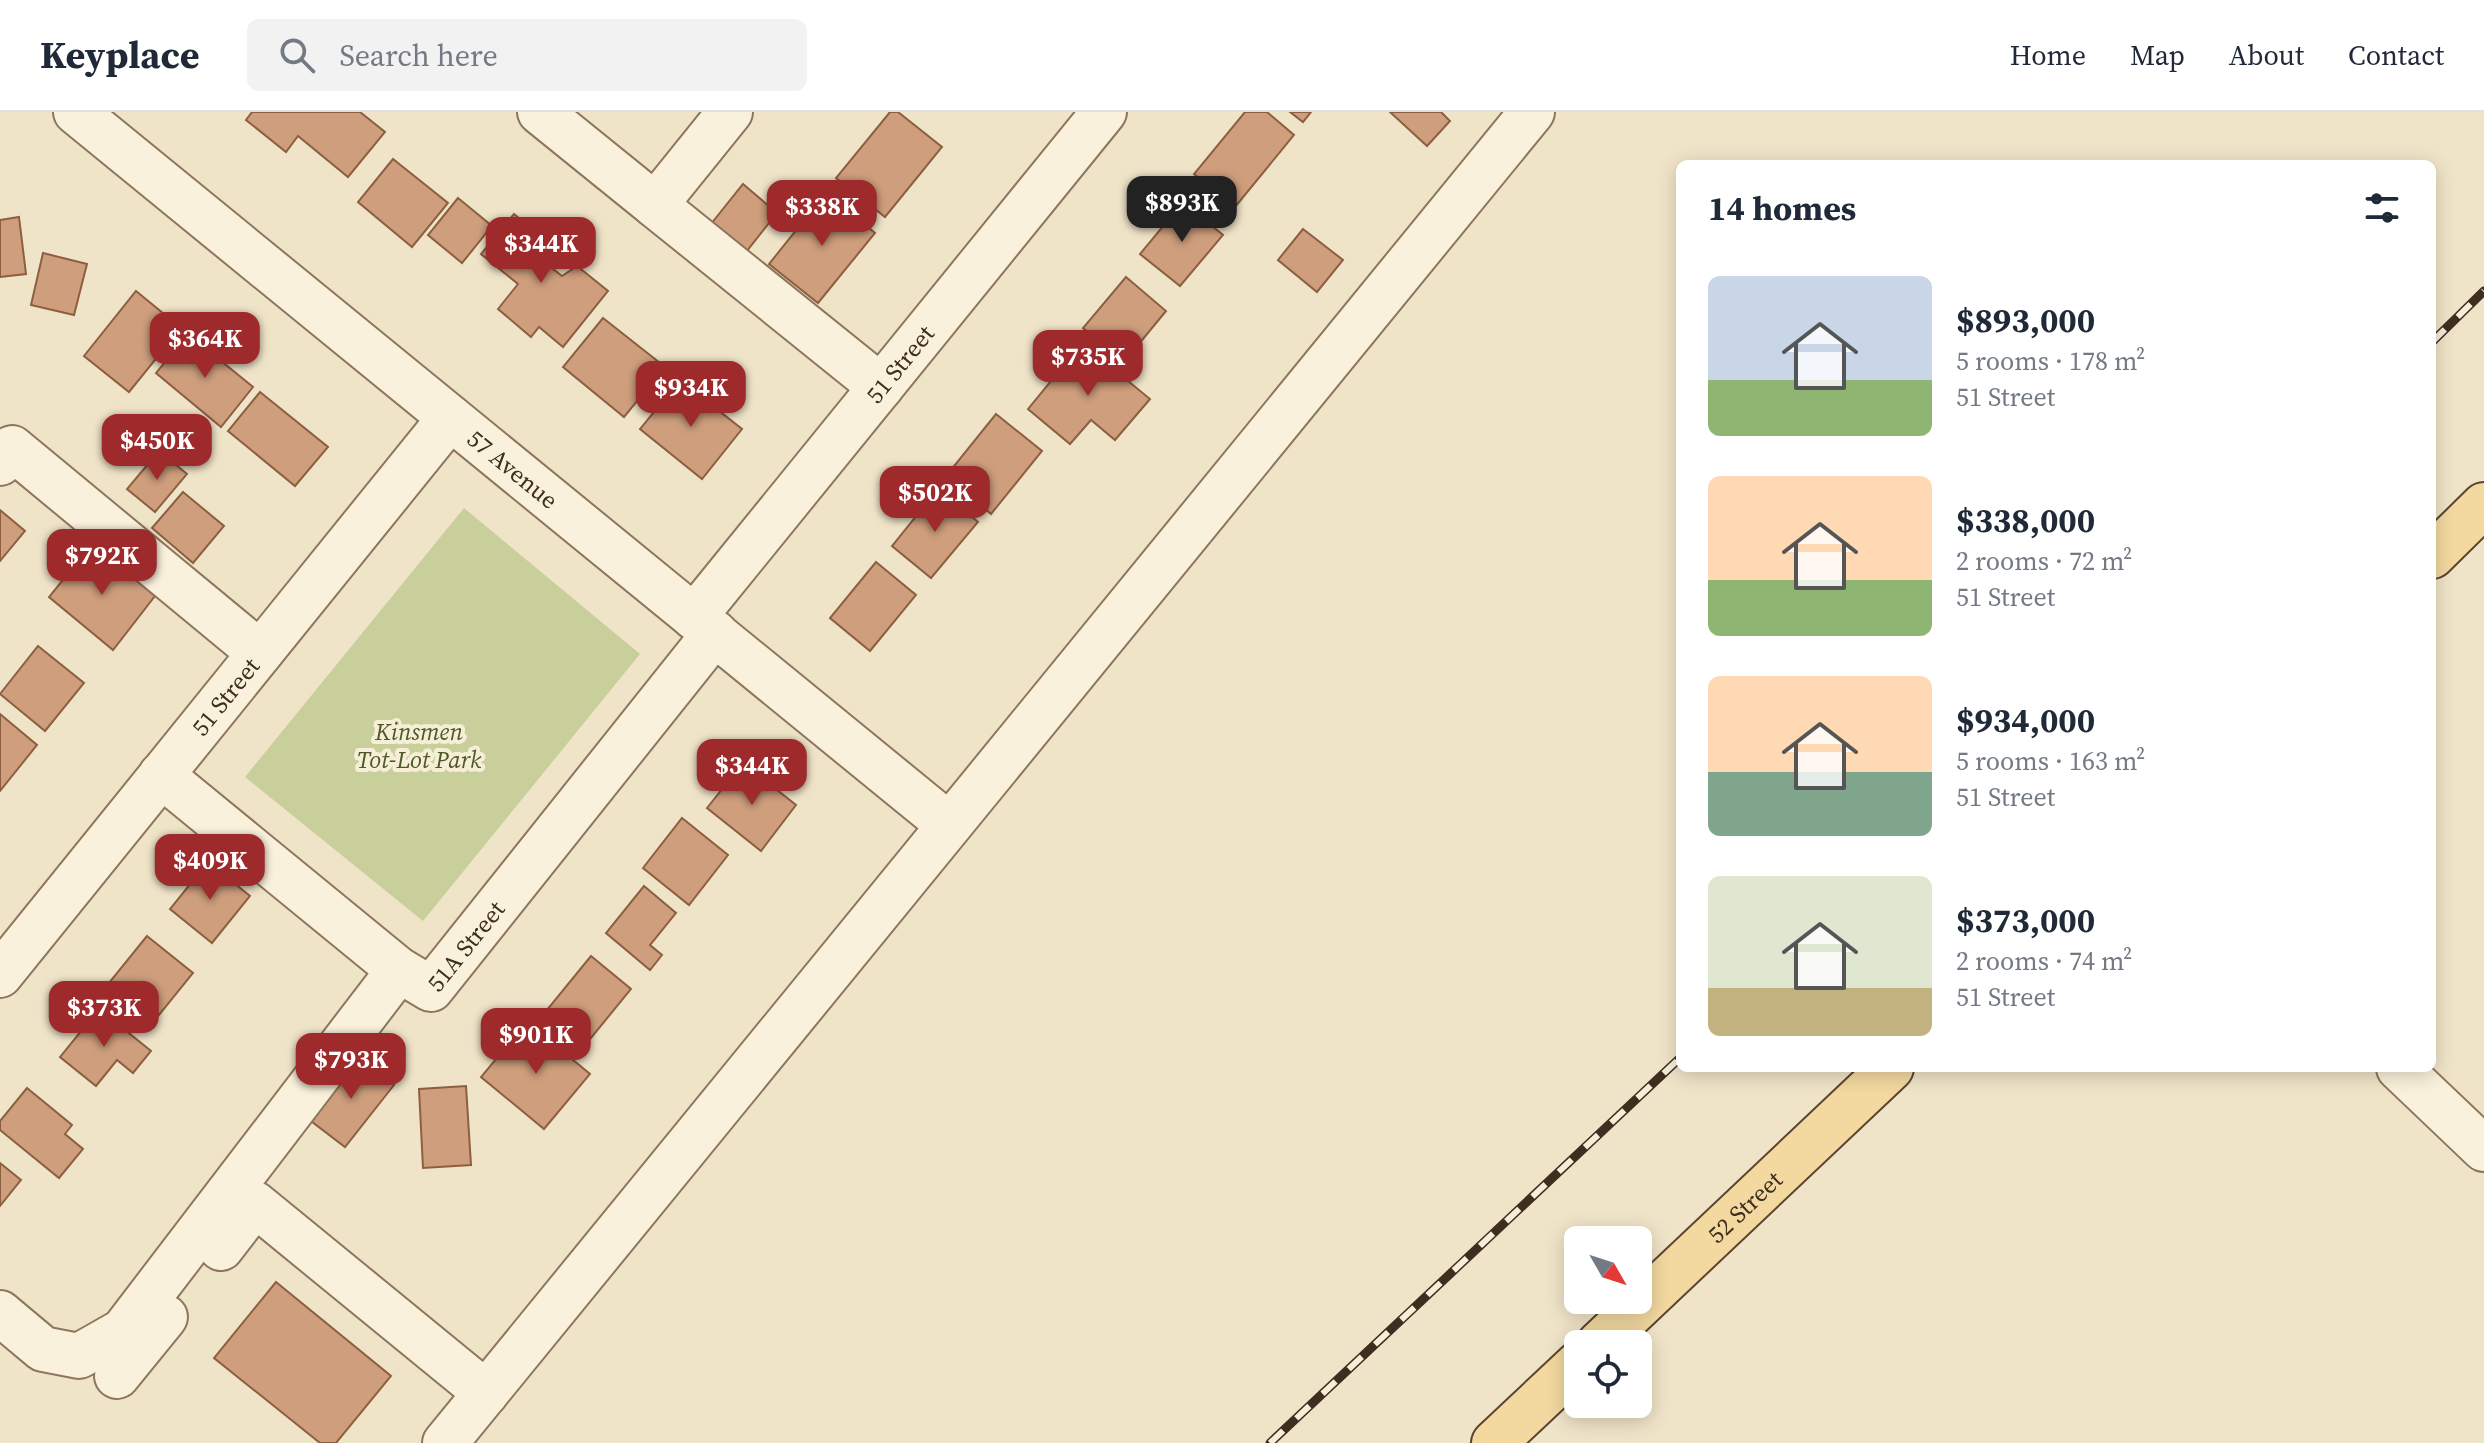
<!DOCTYPE html>
<meta charset="utf-8">
<style>
body{margin:0;font-family:"Source Serif 4",serif;background:#f2f2f3;color:#1f2937;height:100vh;display:flex;flex-direction:column;font-size:30px;white-space:nowrap}
*{box-sizing:border-box;margin:0}
p{font-size:26px;color:#747a83}
.icon{flex:none;width:44px;height:44px;fill:none;stroke:currentColor;stroke-width:2;stroke-linecap:round;stroke-linejoin:round}
.map{position:relative;flex:1;overflow:hidden}
.details{position:absolute;left:1676px;top:48px;width:760px;height:912px;display:flex;flex-direction:column;background:#fff;border-radius:12px;box-shadow:0 4px 20px #0003}
.details>*{flex:none}
.needle{width:52px;rotate:129deg}
.controls{position:absolute;left:1564px;top:1114px;display:grid;gap:16px}
.controls a{display:grid;place-items:center;width:88px;height:88px;border-radius:12px;background:#fff;box-shadow:0 4px 20px #0003;font-size:40px}
.price{position:absolute;translate:-50% -68px;padding:0 18px;border-radius:16px;background:#9e2a2b;color:#fff;font-size:26px;line-height:52px;filter:drop-shadow(0 2px 4px #0008)}
.price::after{content:'';position:absolute;left:50%;top:48px;width:24px;height:18px;margin-left:-12px;background:inherit;clip-path:polygon(0 0,100% 0,50% 100%)}
.price.active{background:#222;color:#fff}
ul{padding:0;list-style:none}
li{display:flex;align-items:center;gap:24px;height:200px;padding:0 32px}
li span{display:grid;place-items:center;flex:none;width:224px;height:160px;border-radius:12px;color:#555}
li>.icon{margin-inline-start:auto}
span .icon{width:96px;height:96px;fill:#fffc;stroke-width:1}
li b{font-size:34px}
h2{display:flex;justify-content:space-between;align-items:center;height:96px;padding:0 32px;font-size:34px}
header{display:flex;align-items:center;gap:48px;box-sizing:border-box;height:112px;padding:0 40px;background:#fff;border-bottom:2px solid #e0e1e3}
header strong{font-size:38px}
nav{display:flex;gap:44px;margin-inline-start:auto;font-size:28px}
.search{width:560px;height:72px;background:#f2f2f3;display:flex;align-items:center;gap:20px;box-sizing:border-box;padding:0 28px;border-radius:12px;color:#747a83;font-size:30px}
.map>svg:first-child{display:block}
</style>
<header>
<strong>Keyplace</strong>
<div class="search"><svg class="icon" aria-label="search" viewBox="0 0 24 24"><circle cx="10" cy="10" r="6"/><path d="M15 15l6 6"/></svg>Search here</div>
<nav><a>Home</a><a>Map</a><a>About</a><a>Contact</a></nav>
</header>
<div class="map">
<svg width="2484" height="1331" viewBox="0 0 2484 1331">
<rect width="100%" height="100%" fill="#f0e4c8"/>
<!-- green -->
<path fill="#c9cf9b" d="M464 396 640 542 423 809 245 665Z"/>
<!-- building -->
<g fill="#cf9f7d" stroke="#8d5f41" stroke-width="2">
<path d="M252 0H360L385 20 348 65 298 24 286 40 246 8Z"/>
<path d="M890 0H898L942 35 885 105 836 66Z"/>
<path d="M1245 0H1267L1294 23 1235 95 1194 62Z"/>
<path d="M1290 0H1311L1303 10Z"/>
<path d="M1390 0H1441L1450 9 1427 34Z"/>
<path d="M393 47 448 91 412 135 358 90Z"/>
<path d="M743 72 777 101 746 140 711 112Z"/>
<path d="M826 81 875 121 818 191 769 152Z"/>
<path d="M458 86 492 114 462 151 428 123Z"/>
<path d="M1183 90 1223 123 1180 174 1140 142Z"/>
<path d="M514 102 548 130 537 144 562 164 577 154 608 179 563 235 539 215 531 225 498 197 518 172 481 142Z"/>
<path d="M19 105 26 162 0 165V108Z"/>
<path d="M1303 117 1343 148 1317 180 1278 148Z"/>
<path d="M43 141 87 152 74 203 31 193Z"/>
<path d="M1126 165 1166 199 1124 250 1083 216Z"/>
<path d="M136 179 181 216 129 280 84 244Z"/>
<path d="M603 206 665 255 624 305 563 255Z"/>
<path d="M188 222 253 275 221 315 156 261Z"/>
<path d="M1082 231 1150 287 1115 328 1091 308 1070 332 1028 297Z"/>
<path d="M680 268 742 317 702 367 640 317Z"/>
<path d="M260 280 328 335 295 374 228 319Z"/>
<path d="M996 302 1042 339 991 402 946 364Z"/>
<path d="M159 339 187 362 155 400 127 377Z"/>
<path d="M938 377 978 410 931 466 892 434Z"/>
<path d="M183 380 224 414 193 451 152 416Z"/>
<path d="M0 398 25 419 0 449Z"/>
<path d="M92 432 155 484 113 538 49 485Z"/>
<path d="M876 450 916 483 870 539 830 506Z"/>
<path d="M38 534 84 571 45 619 0 582Z"/>
<path d="M0 602 37 633 0 679Z"/>
<path d="M743 651 796 693 761 739 707 696Z"/>
<path d="M682 706 728 743 689 793 643 756Z"/>
<path d="M208 750 250 784 212 831 170 797Z"/>
<path d="M644 774 676 801 650 833 662 843 650 858 606 821Z"/>
<path d="M147 824 193 861 150 914 104 877Z"/>
<path d="M591 844 631 877 586 932 546 899Z"/>
<path d="M99 897 151 939 133 961 117 948 96 974 60 945Z"/>
<path d="M527 910 590 962 544 1017 481 965Z"/>
<path d="M357 943 394 973 345 1035 307 1006Z"/>
<path d="M466 974 471 1053 423 1056 419 977Z"/>
<path d="M27 976 72 1013 65 1022 83 1037 59 1066 0 1018V1009Z"/>
<path d="M0 1051 21 1068 0 1094Z"/>
<path d="M276 1170 391 1264 336 1331H320L214 1246Z"/>
</g>
<g fill="none" stroke-linecap="round" stroke-linejoin="round">
<!-- minor casing -->
<g stroke="#8d765c" stroke-width="48">
<g id="minor">
<path id="s1" d="M76 0 949 713"/>
<path d="M540 0 655 93"/>
<path d="M730 0 655 93 881 275"/>
<path d="M0 351 12 336 260 541"/>
<path id="s2" d="M694 505 1104 0"/>
<path id="s3" d="M161 663 399 858 431 877 715 521"/>
<path id="s4" d="M0 863 450 306"/>
<path d="M2399 956 2484 1037"/>
<path d="M221 1136 255 1092 486 1281"/>
<path d="M0 1201 43 1237 79 1244 123 1219 399 858"/>
<path d="M117 1264 165 1205"/>
<path d="M445 1331 1532 0"/>
</g>
</g>
<!-- major casing -->
<g stroke="#5b4430" stroke-width="48">
<g id="major">
<path d="M2432 444 2484 393"/>
<path id="s5" d="M1599 1232 1891 956"/>
<path d="M1494 1331 1578 1252"/>
</g>
</g>
<!-- minor -->
<use href="#minor" stroke="#faf1dc" stroke-width="44"/>
<!-- major -->
<use href="#major" stroke="#f3d9a0" stroke-width="44"/>
<!-- rail casing -->
<g stroke="#3d2e20" stroke-width="9">
<g id="rail">
<path d="M2432 230 2484 179"/>
<path d="M1270 1331 1680 946"/>
</g>
</g>
<!-- rail -->
<use href="#rail" stroke="#f7eed8" stroke-width="6" stroke-dasharray="18" stroke-linecap="butt"/>
</g>
<g text-anchor="middle" dominant-baseline="central" stroke-width="8" stroke-linejoin="round" paint-order="stroke">
<!-- street labels -->
<g font-size="24" fill="#3d2e20" stroke="#f7eed8">
<text stroke="none"><textPath href="#s2" startOffset="326">51 Street</textPath></text>
<text stroke="none"><textPath href="#s1" startOffset="564">57 Avenue</textPath></text>
<text stroke="none"><textPath href="#s4" startOffset="358">51 Street</textPath></text>
<text stroke="none"><textPath href="#s3" startOffset="400">51A Street</textPath></text>
<text stroke="none"><textPath href="#s5" startOffset="200">52 Street</textPath></text>
</g>
<!-- park labels -->
<g font-size="24" font-style="italic" fill="#4d5a26" stroke="#f7eed8">
<text x="419" y="619">Kinsmen<tspan x="419" dy="28">Tot-Lot Park</tspan></text>
</g>
</g>
</svg>
<div class="controls">
<a><svg class="needle" viewBox="-14 -14 28 28"><path d="M0-13l5 13h-10z" fill="#e53935"/><path d="M0 13l5-13h-10z" fill="#747a83"/></svg></a>
<a><svg class="icon" aria-label="locate" viewBox="0 0 24 24"><circle cx="12" cy="12" r="6"/><path d="M12 2v4M12 18v4M2 12h4M18 12h4"/></svg></a>
</div>
<b class="price active" style="left:1182px;top:132px">$893K</b>
<b class="price" style="left:822px;top:136px">$338K</b>
<b class="price" style="left:541px;top:173px">$344K</b>
<b class="price" style="left:205px;top:268px">$364K</b>
<b class="price" style="left:1088px;top:286px">$735K</b>
<b class="price" style="left:691px;top:317px">$934K</b>
<b class="price" style="left:157px;top:370px">$450K</b>
<b class="price" style="left:935px;top:422px">$502K</b>
<b class="price" style="left:102px;top:485px">$792K</b>
<b class="price" style="left:752px;top:695px">$344K</b>
<b class="price" style="left:210px;top:790px">$409K</b>
<b class="price" style="left:104px;top:937px">$373K</b>
<b class="price" style="left:536px;top:964px">$901K</b>
<b class="price" style="left:351px;top:989px">$793K</b>
<section class="details">
<h2>14 homes<svg class="icon" aria-label="filters" viewBox="0 0 24 24"><path d="M4 7h16M4 17h16"/><circle cx="9" cy="7" r="2"/><circle cx="15" cy="17" r="2"/></svg></h2>
<ul>
<li><span style="background:linear-gradient(#c9d6e8 65%,#8fb573 0)"><svg class="icon" aria-label="home" viewBox="0 0 24 24"><path d="M3 11l9-7 9 7M6 9v11h12V9"/></svg></span><div><b>$893,000</b><p>5 rooms · 178 m²</p><p>51 Street</p></div></li>
<li><span style="background:linear-gradient(#ffd9b3 65%,#8fb573 0)"><svg class="icon" aria-label="home" viewBox="0 0 24 24"><path d="M3 11l9-7 9 7M6 9v11h12V9"/></svg></span><div><b>$338,000</b><p>2 rooms · 72 m²</p><p>51 Street</p></div></li>
<li><span style="background:linear-gradient(#ffd9b3 60%,#7fa58c 0)"><svg class="icon" aria-label="home" viewBox="0 0 24 24"><path d="M3 11l9-7 9 7M6 9v11h12V9"/></svg></span><div><b>$934,000</b><p>5 rooms · 163 m²</p><p>51 Street</p></div></li>
<li><span style="background:linear-gradient(#dfe7d0 70%,#c2b280 0)"><svg class="icon" aria-label="home" viewBox="0 0 24 24"><path d="M3 11l9-7 9 7M6 9v11h12V9"/></svg></span><div><b>$373,000</b><p>2 rooms · 74 m²</p><p>51 Street</p></div></li>
</ul>
</section>
</div>
